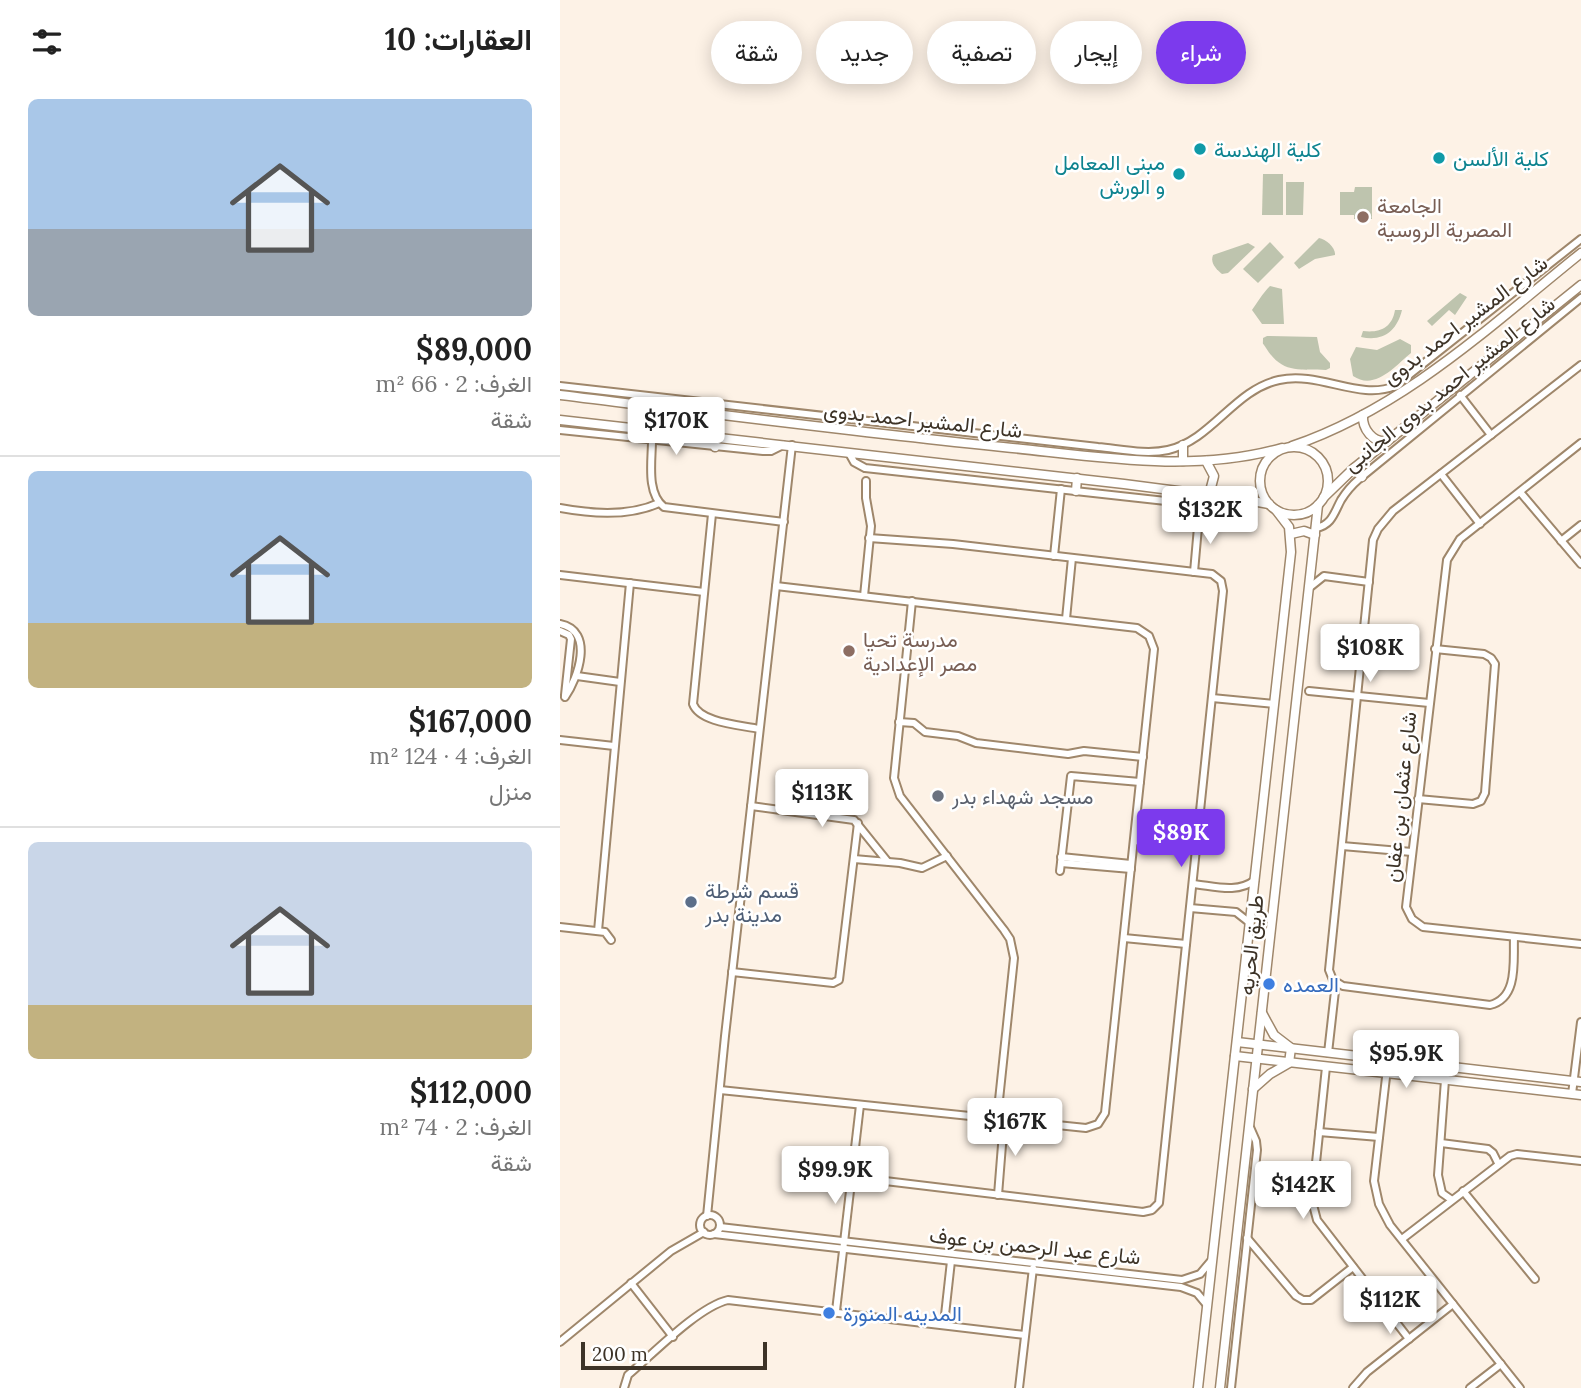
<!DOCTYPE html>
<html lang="ar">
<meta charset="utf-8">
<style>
body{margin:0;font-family:Lora,Vazirmatn,serif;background:#f2f2f2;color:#222;direction:rtl;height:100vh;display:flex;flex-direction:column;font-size:26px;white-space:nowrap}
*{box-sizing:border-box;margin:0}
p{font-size:23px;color:#767676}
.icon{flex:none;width:38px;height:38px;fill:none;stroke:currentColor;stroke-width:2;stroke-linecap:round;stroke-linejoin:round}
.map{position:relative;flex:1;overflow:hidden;direction:ltr}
.side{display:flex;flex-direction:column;background:#fff;width:560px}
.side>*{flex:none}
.guide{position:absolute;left:21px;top:21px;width:665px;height:63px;direction:rtl;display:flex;gap:14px}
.scale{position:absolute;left:21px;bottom:18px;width:186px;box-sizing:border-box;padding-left:7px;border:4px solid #3d3327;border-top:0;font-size:19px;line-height:24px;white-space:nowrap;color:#3d3327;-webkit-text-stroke:5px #fff;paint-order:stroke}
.price{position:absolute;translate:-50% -60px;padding:0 16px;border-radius:7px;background:#fff;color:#222;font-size:23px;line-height:46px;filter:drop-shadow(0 2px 4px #0008)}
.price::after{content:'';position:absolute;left:50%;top:42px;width:21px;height:16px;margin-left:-10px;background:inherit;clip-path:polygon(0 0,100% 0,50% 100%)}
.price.current{background:#7c3aed;color:#fff}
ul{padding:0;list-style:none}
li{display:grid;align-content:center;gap:14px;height:371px;padding:0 28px}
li+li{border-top:2px solid #e0e0e0}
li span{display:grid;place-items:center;height:217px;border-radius:10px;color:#555}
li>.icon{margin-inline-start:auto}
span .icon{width:126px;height:126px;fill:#fffc;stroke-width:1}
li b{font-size:30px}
h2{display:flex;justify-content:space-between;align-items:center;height:84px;padding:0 28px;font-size:30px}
.chip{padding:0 24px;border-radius:32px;background:#fff;box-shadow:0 4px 18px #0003;font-size:24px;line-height:63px}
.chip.current{background:#7c3aed;color:#fff}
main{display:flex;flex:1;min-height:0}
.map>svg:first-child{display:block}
</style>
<main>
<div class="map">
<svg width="1021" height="1388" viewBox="0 0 1021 1388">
<rect width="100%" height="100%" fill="#fdf2e6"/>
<!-- green -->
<g fill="#bec4ae">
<path d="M703 174H723V215H702Z"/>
<path d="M726 182H744L743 215H726Z"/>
<path d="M795 187H812V219H794V215H780V192H794Z"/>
<path d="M759 238C766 239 776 248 775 255L755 259 739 269 734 263Z"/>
<path d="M710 242 724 257 698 283 683 269Z"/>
<path d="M688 243 695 247 668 273 662 274C656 269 650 263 653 255Z"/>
<path d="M710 286 722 289 724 324H702L692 310C697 303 702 294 710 286Z"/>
<path d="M900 293 907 297 895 315 889 310 872 326 867 321Z"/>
<path d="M835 310H842C837 331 823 342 801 337L803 331C820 333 832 328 835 310Z"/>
<path d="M707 336 757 337 760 352 770 363V368L766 370C739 369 722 374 706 348 702 341 703 347 703 338Z"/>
<path d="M840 339 851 345V353C835 366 815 391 793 376L790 359 796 347 817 350Z"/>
</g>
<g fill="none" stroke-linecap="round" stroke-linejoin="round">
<!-- minor casing -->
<g stroke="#9f876b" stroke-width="10">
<g id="minor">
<path d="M0 386 538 447C560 449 586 455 608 450 652 440 674 390 719 380 760 371 799 401 835 386L1021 239"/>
<path d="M900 395 931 435"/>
<path d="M0 430 203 451H211L223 445"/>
<path d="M92 440C92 461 86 493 104 507L224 522"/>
<path d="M1021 443 900 539 887 560 846 907 852 919 863 927 1021 944"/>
<path d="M289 453 294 462 305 468 633 504 642 502 649 495"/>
<path d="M881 474 920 524"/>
<path d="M960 492 1021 564"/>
<path d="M0 508C32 514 69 517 99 503"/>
<path d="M152 514 133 704C140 723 181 725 199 729"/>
<path d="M756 528C772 525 774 513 781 500 786 492 792 485 799 479L1021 298"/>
<path d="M1001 541 1021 525"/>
<path d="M494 556 501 489"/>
<path d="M634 572 639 516"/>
<path d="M0 575 144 592"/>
<path d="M749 588 764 576 809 582"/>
<path d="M304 596 311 526 306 498V481"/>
<path d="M352 601 334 778 340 796 444 930 450 939 454 958 437 1119"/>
<path d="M506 619 512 558"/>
<path d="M0 624C35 631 18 678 5 697"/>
<path d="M0 631 9 635 11 639 5 695"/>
<path d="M17 676 60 682"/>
<path d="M749 691 869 703"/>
<path d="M652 698 714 704"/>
<path d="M339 722 354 723 365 732 398 736 416 743 508 754 524 751 583 757"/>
<path d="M0 740 54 746"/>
<path d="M858 799 913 804 921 801 925 793 935 664 931 658 924 654 875 649"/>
<path d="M191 806 294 820 327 861"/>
<path d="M574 841 637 847"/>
<path d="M782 846 852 852"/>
<path d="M501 857 571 864"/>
<path d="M294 859 340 863 362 868 387 856"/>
<path d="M501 863 571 869"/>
<path d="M500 871 511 776 580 782"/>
<path d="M633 884C654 886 677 894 695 880"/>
<path d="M630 908 676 912 690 923"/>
<path d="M0 927 45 932 51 940"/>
<path d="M38 931 70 583"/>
<path d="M954 937C953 960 959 998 930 1005L783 986 773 980 769 970 813 540 818 529 833 511 1021 365"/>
<path d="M564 938 626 944"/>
<path d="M172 972 273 983 279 980 298 823"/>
<path d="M768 1053 776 982"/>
<path d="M828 1060 814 1181 819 1204 830 1225 960 1388"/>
<path d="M766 1067 752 1201 757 1220 849 1339"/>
<path d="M885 1080 878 1175 882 1193 892 1200"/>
<path d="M160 1090 526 1128 538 1124 545 1113 594 649 589 636 577 628 216 586"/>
<path d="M1012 1094 1021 1022"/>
<path d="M759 1132 819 1137"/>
<path d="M881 1143 928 1149 933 1153 938 1163"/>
<path d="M292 1177 583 1212 592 1210 599 1203 663 591 661 581 652 574 393 544 309 538"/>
<path d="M903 1191 975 1279"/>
<path d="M438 1195 444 1120"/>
<circle cx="150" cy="1225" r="10"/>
<path d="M147 1216 165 1036 232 445"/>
<path d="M160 1227 622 1280 640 1274 651 1261"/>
<path d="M154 1234 621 1287 637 1293 647 1305"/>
<path d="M687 1238 736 1296 743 1300H751L793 1267"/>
<path d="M842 1239 950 1156 957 1154 1021 1161"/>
<path d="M71 1283 113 1337"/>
<path d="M276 1311 300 1105"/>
<path d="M384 1324 391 1261"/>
<path d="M0 1342 111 1251 144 1232"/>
<path d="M64 1388 68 1375C93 1354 138 1307 168 1300L465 1335"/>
<path d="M459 1388 473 1268"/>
<path d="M671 1388 697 1150 696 1141 689 1125"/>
<path d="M793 1388 807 1372 893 1304"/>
<path d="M910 1388 941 1364"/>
</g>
</g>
<!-- tertiary casing -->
<g stroke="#9f876b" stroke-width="11">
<g id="tertiary">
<path d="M0 395C147 413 295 432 443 447 534 456 631 474 722 448"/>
<path d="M803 415C802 429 813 443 827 441"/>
<path d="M0 420 564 484 687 500 709 504"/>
<path d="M623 445V461"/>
<path d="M732 446C844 408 930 326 1021 253"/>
<circle cx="734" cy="481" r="34"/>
<path d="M155 447 156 437"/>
<path d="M646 461 654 476 649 495"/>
<path d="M794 468 802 477"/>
<path d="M516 491 517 478"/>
<path d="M764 497 794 468 1021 285"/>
<path d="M731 534 744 531 755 535"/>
<path d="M677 1042 1021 1082"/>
<path d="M675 1056 1021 1095"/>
<path d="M693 1089 710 1074 729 1063 731 1048 714 1035 702 1013"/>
<path d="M638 1388 731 552 729 527 716 510"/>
<path d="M660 1388 758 505"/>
</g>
</g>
<!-- minor -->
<use href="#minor" stroke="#fff" stroke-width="6"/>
<!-- tertiary -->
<use href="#tertiary" stroke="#fff" stroke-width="8"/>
</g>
<!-- markers -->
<g fill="#0f9aa8" stroke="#fff" stroke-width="2.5">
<circle cx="640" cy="149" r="7"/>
<circle cx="879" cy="158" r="7"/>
<circle cx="619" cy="174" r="7"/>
</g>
<g fill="#8d6e63" stroke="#fff" stroke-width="2.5">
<circle cx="803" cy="217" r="7"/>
<circle cx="289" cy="651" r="7"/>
</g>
<circle fill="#6b7280" stroke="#fff" stroke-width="2.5" cx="378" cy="796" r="7"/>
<circle fill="#5c6f8a" stroke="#fff" stroke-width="2.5" cx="131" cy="902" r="7"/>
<g fill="#3f7fe0" stroke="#fff" stroke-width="2.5">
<circle cx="709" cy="984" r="7"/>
<circle cx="269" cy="1313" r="7"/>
</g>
<g text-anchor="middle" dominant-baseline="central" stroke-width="5" stroke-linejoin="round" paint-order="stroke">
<!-- culture labels -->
<g font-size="21" fill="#0d838f" stroke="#fff" text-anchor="start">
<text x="654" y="149">كلية الهندسة</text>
<text x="893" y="158">كلية الألسن</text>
<text x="605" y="162" text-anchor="end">مبنى المعامل<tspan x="605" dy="24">و الورش</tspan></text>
</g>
<!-- education labels -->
<g font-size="21" fill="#785e54" stroke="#fff" text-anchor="start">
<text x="817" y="205">الجامعة<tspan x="817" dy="24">المصرية الروسية</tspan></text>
<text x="303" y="639">مدرسة تحيا<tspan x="303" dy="24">مصر الإعدادية</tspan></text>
</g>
<!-- street labels -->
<g font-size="21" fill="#3d3327" stroke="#fff">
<text transform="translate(905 320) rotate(-37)">شارع المشير احمد بدوى</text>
<text transform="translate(889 384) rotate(-39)">شارع المشير احمد بدوى الجانبى</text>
<text transform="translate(363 420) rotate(6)">شارع المشير احمد بدوى</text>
<text transform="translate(840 797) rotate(-84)">شارع عثمان بن عفان</text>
<text transform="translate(691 945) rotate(-84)">طريق الحريه</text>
<text transform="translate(475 1246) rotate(6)">شارع عبد الرحمن بن عوف</text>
</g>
<!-- worship labels -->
<g font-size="21" fill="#5b616d" stroke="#fff" text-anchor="start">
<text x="392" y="796">مسجد شهداء بدر</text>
</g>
<!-- service labels -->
<g font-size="21" fill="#4e5e75" stroke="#fff" text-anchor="start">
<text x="145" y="890">قسم شرطة<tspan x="145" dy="24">مدينة بدر</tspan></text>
</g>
<!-- shop labels -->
<g font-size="21" fill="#366cbe" stroke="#fff" text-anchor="start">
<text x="723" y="984">العمده</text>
<text x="283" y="1313">المدينه المنورة</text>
</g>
</g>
</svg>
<div class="scale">200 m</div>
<b class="price" style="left:116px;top:457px">$170K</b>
<b class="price" style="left:650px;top:546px">$132K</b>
<b class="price" style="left:810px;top:684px">$108K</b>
<b class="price" style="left:262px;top:829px">$113K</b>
<b class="price current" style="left:621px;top:869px">$89K</b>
<b class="price" style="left:846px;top:1090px">$95.9K</b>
<b class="price" style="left:455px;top:1158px">$167K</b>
<b class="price" style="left:275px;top:1206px">$99.9K</b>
<b class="price" style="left:743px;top:1221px">$142K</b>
<b class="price" style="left:830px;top:1336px">$112K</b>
<div class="guide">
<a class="chip current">شراء</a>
<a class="chip">إيجار</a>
<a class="chip">تصفية</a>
<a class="chip">جديد</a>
<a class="chip">شقة</a>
</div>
</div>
<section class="side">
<h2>العقارات: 10<svg class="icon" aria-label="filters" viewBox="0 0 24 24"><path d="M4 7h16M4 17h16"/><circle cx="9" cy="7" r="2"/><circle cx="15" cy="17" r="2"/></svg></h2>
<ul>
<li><span style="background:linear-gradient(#a9c7e8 60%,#9aa5b1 0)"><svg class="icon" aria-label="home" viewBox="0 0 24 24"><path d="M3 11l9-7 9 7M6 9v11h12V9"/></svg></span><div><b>$89,000</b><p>الغرف: 2 · 66 m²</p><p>شقة</p></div></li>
<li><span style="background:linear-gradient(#a9c7e8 70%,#c2b280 0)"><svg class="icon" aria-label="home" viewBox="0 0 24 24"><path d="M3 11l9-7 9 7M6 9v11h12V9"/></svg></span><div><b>$167,000</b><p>الغرف: 4 · 124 m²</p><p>منزل</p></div></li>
<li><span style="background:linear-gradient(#c9d6e8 75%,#c2b280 0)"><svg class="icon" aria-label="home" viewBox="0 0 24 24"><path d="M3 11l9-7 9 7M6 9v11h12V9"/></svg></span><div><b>$112,000</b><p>الغرف: 2 · 74 m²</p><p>شقة</p></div></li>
</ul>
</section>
</main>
